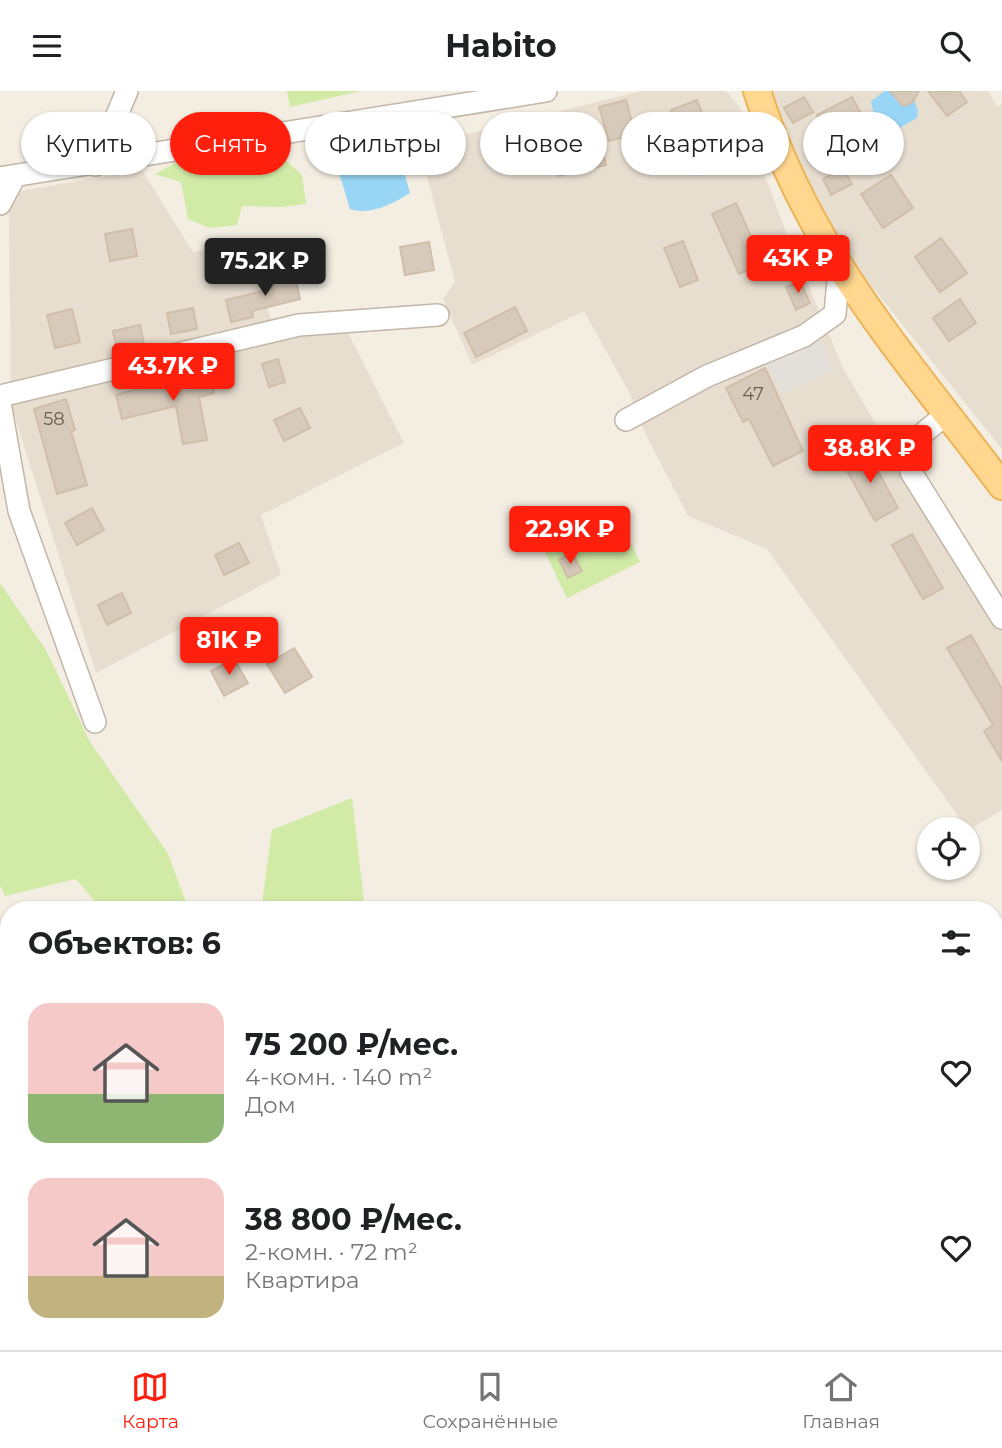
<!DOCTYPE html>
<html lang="ru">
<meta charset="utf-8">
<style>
body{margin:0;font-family:Montserrat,sans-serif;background:#f2f2f2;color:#202124;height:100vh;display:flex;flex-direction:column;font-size:26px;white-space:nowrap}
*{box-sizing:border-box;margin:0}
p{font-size:23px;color:#757577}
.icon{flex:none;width:38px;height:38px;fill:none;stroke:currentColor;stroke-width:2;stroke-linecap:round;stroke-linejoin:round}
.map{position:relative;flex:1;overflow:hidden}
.side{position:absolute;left:0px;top:810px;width:1003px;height:450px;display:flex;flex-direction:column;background:#fff;border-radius:28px 28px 0 0;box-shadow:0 2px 5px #0004}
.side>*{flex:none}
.top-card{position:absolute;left:21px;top:21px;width:961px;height:63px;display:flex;gap:14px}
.buttons{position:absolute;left:917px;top:726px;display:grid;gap:14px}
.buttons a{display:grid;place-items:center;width:63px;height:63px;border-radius:50%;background:#fff;box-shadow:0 2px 5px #0004;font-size:35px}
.price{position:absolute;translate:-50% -60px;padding:0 16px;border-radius:7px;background:#ff1f0d;color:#fff;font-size:23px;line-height:46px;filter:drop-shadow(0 2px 4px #0008)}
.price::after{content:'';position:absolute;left:50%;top:42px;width:21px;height:16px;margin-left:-10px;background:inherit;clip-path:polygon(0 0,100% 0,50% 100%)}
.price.current{background:#222;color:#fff}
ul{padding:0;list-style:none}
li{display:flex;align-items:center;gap:21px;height:175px;padding:0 28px}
li span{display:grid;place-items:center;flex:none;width:196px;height:140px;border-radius:21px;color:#555}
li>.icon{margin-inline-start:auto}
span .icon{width:84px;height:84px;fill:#fffc;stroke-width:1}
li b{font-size:30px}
h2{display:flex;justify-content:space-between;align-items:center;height:84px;padding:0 28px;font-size:30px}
.pill{padding:0 24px;border-radius:32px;background:#fff;box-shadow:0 2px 5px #0004;font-size:24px;line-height:63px}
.pill.current{background:#ff1f0d;color:#fff}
header{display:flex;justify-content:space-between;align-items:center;height:91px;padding:0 28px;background:#fff;font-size:32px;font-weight:700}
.tabs{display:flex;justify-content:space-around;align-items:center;height:98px;border-top:2px solid #e0e0e0;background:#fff;font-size:19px;color:#757577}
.tabs a{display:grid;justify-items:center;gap:4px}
.tabs .current{color:#ff1f0d}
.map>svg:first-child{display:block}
</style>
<header><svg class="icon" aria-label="menu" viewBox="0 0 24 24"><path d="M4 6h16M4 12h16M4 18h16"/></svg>Habito<svg class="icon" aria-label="search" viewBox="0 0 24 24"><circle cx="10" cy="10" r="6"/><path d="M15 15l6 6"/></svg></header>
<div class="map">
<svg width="1002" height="1259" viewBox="0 0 1002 1259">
<rect width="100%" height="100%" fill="#f3ede2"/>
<!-- residential -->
<g fill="#e7ded0">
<path d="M642 0H726L740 17 782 131 843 277 912 395 1002 538V719L968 739 767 458 688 425 645 342 630 303 584 220 472 274 443 208 455 191 419 55Z"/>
<path d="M773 0H988L997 16 1002 13V358L850 168 788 50Z"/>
<path d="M142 79 193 161 249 153 277 250 311 242H348L404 352 261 424 281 484 96 582 11 314 9 118 21 100Z"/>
</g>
<!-- green -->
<g fill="#d1eba7">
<path d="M287 0H361L290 16Z"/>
<path d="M271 56 302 84 306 113 281 116 242 115 237 134 210 137 188 128 181 91 155 83 181 69Z"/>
<path d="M615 419 640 471 567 507 542 455Z"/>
<path d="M0 492 46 559 90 651 168 763 189 819H102L76 788 5 805 0 794Z"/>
<path d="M352 707 365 819H261L272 739Z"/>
<path d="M1002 875V959L994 962V877Z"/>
</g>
<!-- parking -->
<path fill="#e3dfdb" d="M816 243 833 279 782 303 765 268Z"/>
<!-- water -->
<g fill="#99d6f5">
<path d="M885 0H897L896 9 903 15 914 8 918 20 917 27 889 43 873 20 871 10Z"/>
<path d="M398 59 410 102C394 112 370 125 350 118L337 75 360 64Z"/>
</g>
<!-- building -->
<g fill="#d8caba" stroke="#d0beaa" stroke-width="2">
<path d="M890 0H919L912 12 903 15Z"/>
<path d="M928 0H959L967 11 947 25Z"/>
<path d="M804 6 813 21 793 32 784 17Z"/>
<path d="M852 6 879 56 844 75 817 24Z"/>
<path d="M626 9 635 43 609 50 599 16Z"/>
<path d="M697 9 722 74 696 84 671 19Z"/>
<path d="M600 49 606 74 559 85 553 60Z"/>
<path d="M843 77 852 93 831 104 823 88Z"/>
<path d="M891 84 913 117 883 137 861 103Z"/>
<path d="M736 112 763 172 739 183 712 123Z"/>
<path d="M132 138 137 165 110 170 105 143Z"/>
<path d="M941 147 967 182 940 201 915 166Z"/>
<path d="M683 150 698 189 680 196 664 157Z"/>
<path d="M429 151 434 179 405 184 400 156Z"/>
<path d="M294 181 300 208 252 220 253 226 231 231 226 209 272 198 270 187Z"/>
<path d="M800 190 810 212 796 219 786 196Z"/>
<path d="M960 208 976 232 949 250 933 227Z"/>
<path d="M515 216 527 240 476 266 464 242Z"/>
<path d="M193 217 197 238 171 243 167 222Z"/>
<path d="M72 218 80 251 55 257 47 224Z"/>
<path d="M140 234 144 253 117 258 113 240Z"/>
<path d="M278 268 285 291 269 296 262 273Z"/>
<path d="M765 277 803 360 773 375 749 328 743 331 726 297Z"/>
<path d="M208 279 214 302 199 306 207 349 183 353 176 315 122 328 116 304Z"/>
<path d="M66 308 75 339 71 340 87 394 57 403 34 318Z"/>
<path d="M300 317 310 337 284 350 274 329Z"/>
<path d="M866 358 898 417 875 430 842 371Z"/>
<path d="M92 417 104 439 77 454 65 432Z"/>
<path d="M912 443 943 497 923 508 892 454Z"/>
<path d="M239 452 249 472 224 484 215 464Z"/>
<path d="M572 462 582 480 568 487 559 469Z"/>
<path d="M122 502 131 522 107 534 98 514Z"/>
<path d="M971 544 1002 598V670L984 640 993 634 947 557Z"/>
<path d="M294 557 312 586 285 602 267 573Z"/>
<path d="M234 568 248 592 224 605 211 580Z"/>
</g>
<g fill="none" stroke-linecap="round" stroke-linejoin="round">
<!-- minor casing -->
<g stroke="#c2b6a7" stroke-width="24">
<g id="minor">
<path d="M96 74 127 0"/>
<path d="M0 87 546 0"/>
<path d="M0 113 15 85"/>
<path d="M0 305 299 234 438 224"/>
<path d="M0 312 19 420 95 631"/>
<path d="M947 323C925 342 904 349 911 381L1002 527"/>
<path d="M626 329 707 285 804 245 835 223 839 178"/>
</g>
</g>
<!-- major casing -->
<g stroke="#ecb457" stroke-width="30">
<path id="major" d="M757 0C808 161 904 264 1002 395"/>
</g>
<!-- minor -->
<use href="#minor" stroke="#fff" stroke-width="21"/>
<!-- major -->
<use href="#major" stroke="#ffd78f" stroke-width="26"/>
</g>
<g text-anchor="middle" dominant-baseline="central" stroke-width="6" stroke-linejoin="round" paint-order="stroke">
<!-- number labels -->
<g font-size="18" fill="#6a6054">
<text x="753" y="303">47</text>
<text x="54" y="328">58</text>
</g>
</g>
</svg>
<div class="buttons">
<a><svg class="icon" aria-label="locate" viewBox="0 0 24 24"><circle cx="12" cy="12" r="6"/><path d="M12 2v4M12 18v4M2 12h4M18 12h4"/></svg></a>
</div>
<b class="price" style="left:798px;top:204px">43K ₽</b>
<b class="price current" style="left:265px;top:207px">75.2K ₽</b>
<b class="price" style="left:173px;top:312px">43.7K ₽</b>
<b class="price" style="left:870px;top:394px">38.8K ₽</b>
<b class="price" style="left:570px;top:475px">22.9K ₽</b>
<b class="price" style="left:229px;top:586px">81K ₽</b>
<div class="top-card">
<a class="pill">Купить</a>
<a class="pill current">Снять</a>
<a class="pill">Фильтры</a>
<a class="pill">Новое</a>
<a class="pill">Квартира</a>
<a class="pill">Дом</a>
</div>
<section class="side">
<h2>Объектов: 6<svg class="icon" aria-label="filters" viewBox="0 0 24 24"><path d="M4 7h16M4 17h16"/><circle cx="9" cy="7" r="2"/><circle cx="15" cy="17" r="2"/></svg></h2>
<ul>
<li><span style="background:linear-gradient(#f6c9c9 65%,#8fb573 0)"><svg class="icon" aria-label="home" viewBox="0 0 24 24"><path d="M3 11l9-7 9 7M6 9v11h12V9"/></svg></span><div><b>75 200 ₽/мес.</b><p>4-комн. · 140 m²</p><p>Дом</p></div><svg class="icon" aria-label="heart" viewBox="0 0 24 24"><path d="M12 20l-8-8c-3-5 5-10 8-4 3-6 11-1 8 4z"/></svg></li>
<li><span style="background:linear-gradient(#f6c9c9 70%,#c2b280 0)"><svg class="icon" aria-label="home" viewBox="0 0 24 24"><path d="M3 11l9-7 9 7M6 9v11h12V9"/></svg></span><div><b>38 800 ₽/мес.</b><p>2-комн. · 72 m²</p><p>Квартира</p></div><svg class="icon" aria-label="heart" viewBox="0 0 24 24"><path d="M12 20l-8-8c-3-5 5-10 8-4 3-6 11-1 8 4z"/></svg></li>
</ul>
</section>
</div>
<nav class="tabs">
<a class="current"><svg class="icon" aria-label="map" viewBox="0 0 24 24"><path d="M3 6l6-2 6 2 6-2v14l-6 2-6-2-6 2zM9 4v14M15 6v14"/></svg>Карта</a>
<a><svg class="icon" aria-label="saved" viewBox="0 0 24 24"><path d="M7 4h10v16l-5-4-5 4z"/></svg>Сохранённые</a>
<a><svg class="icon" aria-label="home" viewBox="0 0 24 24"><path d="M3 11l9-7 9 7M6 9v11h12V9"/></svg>Главная</a>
</nav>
